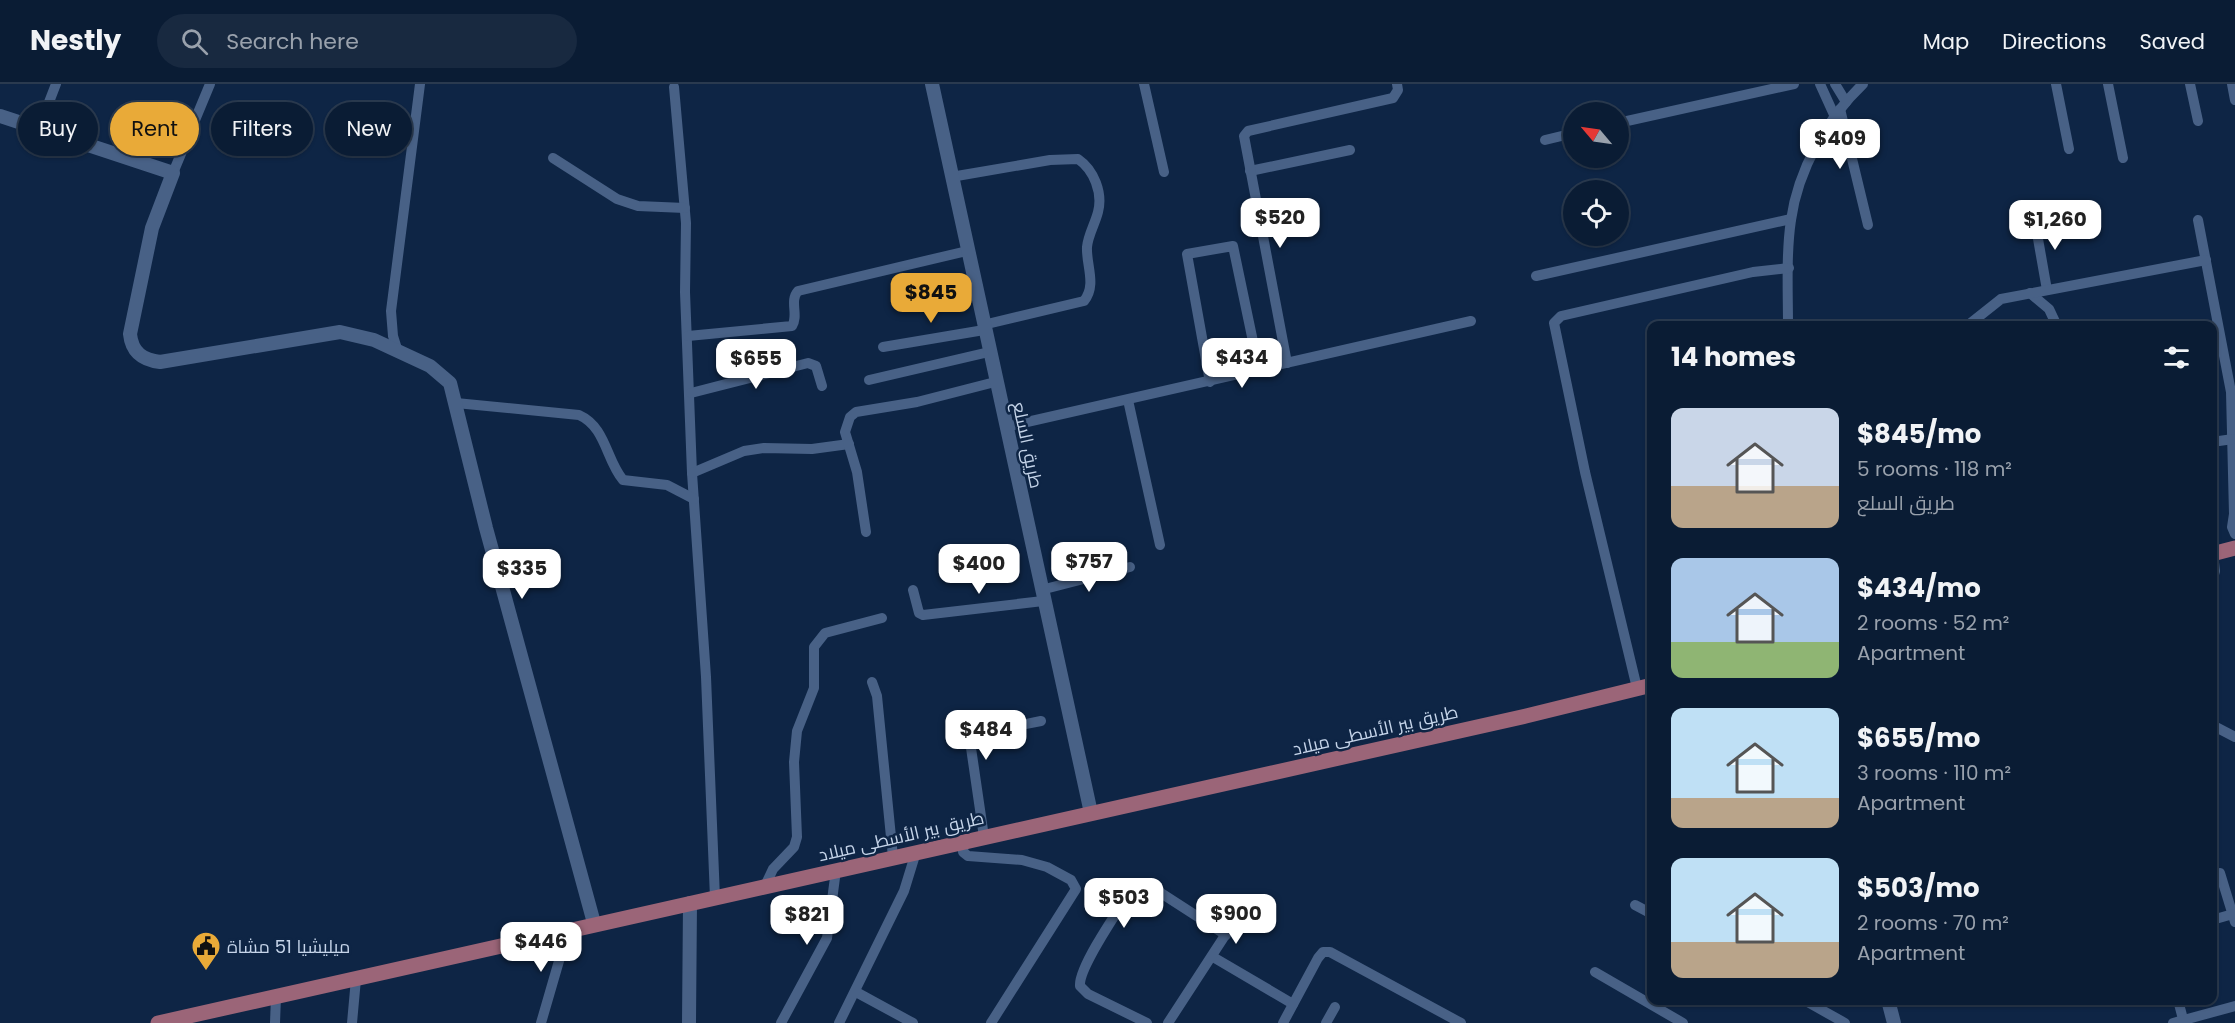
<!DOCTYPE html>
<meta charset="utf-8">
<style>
body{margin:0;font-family:Poppins,Cairo,sans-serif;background:#182940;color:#f1f3f6;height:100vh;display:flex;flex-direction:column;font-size:22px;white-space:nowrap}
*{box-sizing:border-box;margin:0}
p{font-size:20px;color:#99a1ac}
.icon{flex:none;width:33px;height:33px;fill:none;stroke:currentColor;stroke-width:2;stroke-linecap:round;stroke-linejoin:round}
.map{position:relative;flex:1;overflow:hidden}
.side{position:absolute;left:1647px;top:237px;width:570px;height:684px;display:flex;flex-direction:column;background:#0a1c34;border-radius:12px;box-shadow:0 2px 4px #0004,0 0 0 2px #2a3a4f}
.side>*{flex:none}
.guide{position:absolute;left:18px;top:18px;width:570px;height:54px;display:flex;gap:12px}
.needle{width:39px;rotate:299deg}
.controls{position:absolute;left:1563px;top:18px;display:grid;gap:12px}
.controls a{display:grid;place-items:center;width:66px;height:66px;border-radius:50%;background:#0a1c34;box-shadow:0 2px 4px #0004,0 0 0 2px #2a3a4f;font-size:30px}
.price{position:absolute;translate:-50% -51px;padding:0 14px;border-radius:12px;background:#fff;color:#222;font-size:20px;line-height:39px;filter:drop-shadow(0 2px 3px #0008)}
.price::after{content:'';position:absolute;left:50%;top:36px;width:18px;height:14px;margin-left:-9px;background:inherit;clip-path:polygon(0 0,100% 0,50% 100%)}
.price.active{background:#e9aa38;color:#111}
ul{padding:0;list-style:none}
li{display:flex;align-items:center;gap:18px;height:150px;padding:0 24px}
li span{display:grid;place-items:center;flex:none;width:168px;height:120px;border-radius:12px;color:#555}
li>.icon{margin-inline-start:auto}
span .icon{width:72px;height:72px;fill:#fffc;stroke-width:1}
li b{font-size:26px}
h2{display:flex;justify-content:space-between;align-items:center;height:72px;padding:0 24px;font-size:26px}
.tag{padding:0 21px;border-radius:27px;background:#0a1c34;box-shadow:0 2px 4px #0004,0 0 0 2px #2a3a4f;font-size:21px;line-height:54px}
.tag.active{background:#e9aa38;color:#111}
header{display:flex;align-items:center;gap:36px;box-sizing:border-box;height:84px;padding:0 30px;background:#0a1c34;border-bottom:2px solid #2a3a4f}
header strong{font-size:28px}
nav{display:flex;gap:33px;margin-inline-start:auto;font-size:21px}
.search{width:420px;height:54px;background:#182940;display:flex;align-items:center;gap:15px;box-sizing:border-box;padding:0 21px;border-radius:33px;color:#99a1ac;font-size:22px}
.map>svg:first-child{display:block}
</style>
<header>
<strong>Nestly</strong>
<div class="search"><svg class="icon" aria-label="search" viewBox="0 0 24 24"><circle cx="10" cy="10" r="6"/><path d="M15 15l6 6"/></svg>Search here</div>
<nav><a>Map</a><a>Directions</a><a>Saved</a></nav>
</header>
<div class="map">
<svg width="2235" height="939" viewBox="0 0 2235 939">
<rect width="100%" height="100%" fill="#0e2545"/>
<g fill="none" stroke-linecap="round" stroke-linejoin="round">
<!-- street -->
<g stroke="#486186" stroke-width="10">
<path d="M1144 0 1164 88"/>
<path d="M1820 0 1835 33"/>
<path d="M1835 0 1846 18"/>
<path d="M2056 0 2069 65"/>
<path d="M2108 0 2123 74"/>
<path d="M2190 0 2198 37"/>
<path d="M2232 0 2235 16"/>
<path d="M674 3 686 139 685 208 692 389 706 593 715 814"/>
<path d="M1840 25 1868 141"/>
<path d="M1618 39 1794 0"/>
<path d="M39 44 56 0"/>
<path d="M1545 56 1574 49"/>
<path d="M553 74 617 115 638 122 685 124"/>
<path d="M1250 87 1350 66"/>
<path d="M173 89 210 0"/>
<path d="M951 93 1050 76 1078 75C1094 86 1103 109 1098 128 1095 140 1088 151 1087 163 1086 181 1097 201 1084 217L983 241"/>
<path d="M2034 132 2047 206"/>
<path d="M2198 136 2231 308 2234 430 2232 443 2235 450"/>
<path d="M1536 192 1791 135"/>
<path d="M2030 209 2049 225 2057 242"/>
<path d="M1788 242C1788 207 1786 170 1791 136 1798 86 1827 34 1863 0"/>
<path d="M1967 242 2001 215 2206 176"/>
<path d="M688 252 792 242C799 231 789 217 798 207L967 167"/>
<path d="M883 263 984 246"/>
<path d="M398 268 393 252 391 227 420 0"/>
<path d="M1287 279 1244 52 1248 47 1393 14 1398 6 1397 0"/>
<path d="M869 296 989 268"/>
<path d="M1210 298 1187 170 1233 162 1259 286"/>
<path d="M691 309 808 279 816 282 822 302"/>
<path d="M1128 316 1160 461"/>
<path d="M456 319 579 331C606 343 606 376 623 396L667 401 694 415"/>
<path d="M1005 343 1471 237"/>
<path d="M2212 358 2233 355"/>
<path d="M692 389 744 367 764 364 812 365 849 360"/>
<path d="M866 448 857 388 845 348 850 333 856 328 917 318 995 298"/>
<path d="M2212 497 2215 487 2213 470"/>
<path d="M913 506 919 529 923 531 1043 517"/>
<path d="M1041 506 1130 483"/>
<path d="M872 598 877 612 893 773"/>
<path d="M1637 604 1585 388 1554 239 1561 232 1753 188 1789 184"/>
<path d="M2212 641 2235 653"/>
<path d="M984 753 970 657 981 649 1041 637"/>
<path d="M964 758 963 768 968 772 1022 776 1047 783 1071 796 1076 805 991 939"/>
<path d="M2220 789 2235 838"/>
<path d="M764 804 773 785 794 763 797 753 794 678 797 647 814 604V563L825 549 882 534"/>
<path d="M1635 821 1652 830"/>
<path d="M2212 836 2233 830"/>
<path d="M1213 873 1293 920"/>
<path d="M1595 888 1683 939"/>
<path d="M856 908 913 939"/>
<path d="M1804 916 1845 939"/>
<path d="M2178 916 2184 939"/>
<path d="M275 939 276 912"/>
<path d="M352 939 356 895"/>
<path d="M541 939 568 846"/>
<path d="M781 939 827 854 836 786"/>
<path d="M839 939 904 807 916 768"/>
<path d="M1147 939 1088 910 1080 902C1078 883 1122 821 1134 802L1139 799 1147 800 1226 851"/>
<path d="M1168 939 1235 836"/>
<path d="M1283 939 1318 874 1323 868H1330L1461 939"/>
<path d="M1326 939 1335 923"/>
<path d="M2173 939 2235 922"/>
</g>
<!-- secondary -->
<g stroke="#486186" stroke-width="14">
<path d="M932 0 1091 729"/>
<path d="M0 32 173 89 152 144 130 250C132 269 143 276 160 278L340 248 374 256 430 282 450 299 486 444 594 839"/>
<path d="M1888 916 1894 939"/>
<path d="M689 939 690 819"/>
</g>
<!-- primary -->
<g stroke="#9b6578" stroke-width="15">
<path d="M2212 470 2235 464"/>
<path d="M158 939 1526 632 1652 601"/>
</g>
</g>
<!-- icons -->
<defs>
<g id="civic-pin" transform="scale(1.5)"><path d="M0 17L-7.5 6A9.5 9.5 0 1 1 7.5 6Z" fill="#e9aa38" stroke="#0e2545"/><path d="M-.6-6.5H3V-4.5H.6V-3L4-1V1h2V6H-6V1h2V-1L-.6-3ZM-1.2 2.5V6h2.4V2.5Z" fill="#111"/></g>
</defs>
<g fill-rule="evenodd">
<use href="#civic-pin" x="206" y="862"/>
</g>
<g text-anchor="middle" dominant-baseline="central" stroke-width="5" stroke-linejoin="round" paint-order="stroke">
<!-- street labels -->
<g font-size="18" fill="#c5d4e9" stroke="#0e2545">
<text transform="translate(1028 361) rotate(78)">طريق السلع</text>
<text transform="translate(1375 646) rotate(-13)">طريق بير الأسطى ميلاد</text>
<text transform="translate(901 752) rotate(-13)">طريق بير الأسطى ميلاد</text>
</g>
<!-- poi labels -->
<g font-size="18" fill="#c5d4e9" stroke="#0e2545" text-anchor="start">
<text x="227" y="862">ميليشيا 51 مشاة</text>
</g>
</g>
</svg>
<div class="controls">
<a><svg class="needle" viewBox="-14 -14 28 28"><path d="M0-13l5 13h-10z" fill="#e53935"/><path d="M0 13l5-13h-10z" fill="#99a1ac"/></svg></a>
<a><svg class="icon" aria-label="locate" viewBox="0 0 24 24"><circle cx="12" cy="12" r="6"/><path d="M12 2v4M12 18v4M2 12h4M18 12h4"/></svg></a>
</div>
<b class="price" style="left:1840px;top:86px">$409</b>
<b class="price" style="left:1280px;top:165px">$520</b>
<b class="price" style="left:2055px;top:167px">$1,260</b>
<b class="price active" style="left:931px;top:240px">$845</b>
<b class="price" style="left:1242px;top:305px">$434</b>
<b class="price" style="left:756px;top:306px">$655</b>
<b class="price" style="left:1089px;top:509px">$757</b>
<b class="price" style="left:979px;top:511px">$400</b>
<b class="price" style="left:522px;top:516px">$335</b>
<b class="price" style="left:986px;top:677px">$484</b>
<b class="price" style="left:1124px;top:845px">$503</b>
<b class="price" style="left:1236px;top:861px">$900</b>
<b class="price" style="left:807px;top:862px">$821</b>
<b class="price" style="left:541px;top:889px">$446</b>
<div class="guide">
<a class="tag">Buy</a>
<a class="tag active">Rent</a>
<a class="tag">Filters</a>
<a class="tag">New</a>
</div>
<section class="side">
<h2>14 homes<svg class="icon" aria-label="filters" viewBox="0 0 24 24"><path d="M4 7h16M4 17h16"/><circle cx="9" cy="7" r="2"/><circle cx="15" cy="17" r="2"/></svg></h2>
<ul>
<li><span style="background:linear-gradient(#c9d6e8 65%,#b9a48a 0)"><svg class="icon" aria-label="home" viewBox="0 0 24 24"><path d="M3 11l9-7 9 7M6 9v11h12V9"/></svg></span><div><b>$845/mo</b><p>5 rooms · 118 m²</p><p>طريق السلع</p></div></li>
<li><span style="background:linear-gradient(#a9c7e8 70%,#8fb573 0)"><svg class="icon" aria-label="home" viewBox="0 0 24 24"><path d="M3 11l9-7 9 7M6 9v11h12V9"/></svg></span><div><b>$434/mo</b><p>2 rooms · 52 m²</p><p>Apartment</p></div></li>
<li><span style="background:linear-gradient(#bfe0f5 75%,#b9a48a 0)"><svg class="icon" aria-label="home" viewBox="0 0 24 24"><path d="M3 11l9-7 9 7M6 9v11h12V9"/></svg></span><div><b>$655/mo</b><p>3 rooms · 110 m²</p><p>Apartment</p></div></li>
<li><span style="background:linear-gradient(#bfe0f5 70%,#b9a48a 0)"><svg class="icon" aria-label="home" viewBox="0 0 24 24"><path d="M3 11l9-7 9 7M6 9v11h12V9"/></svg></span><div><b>$503/mo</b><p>2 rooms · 70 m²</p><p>Apartment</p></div></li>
</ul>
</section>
</div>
